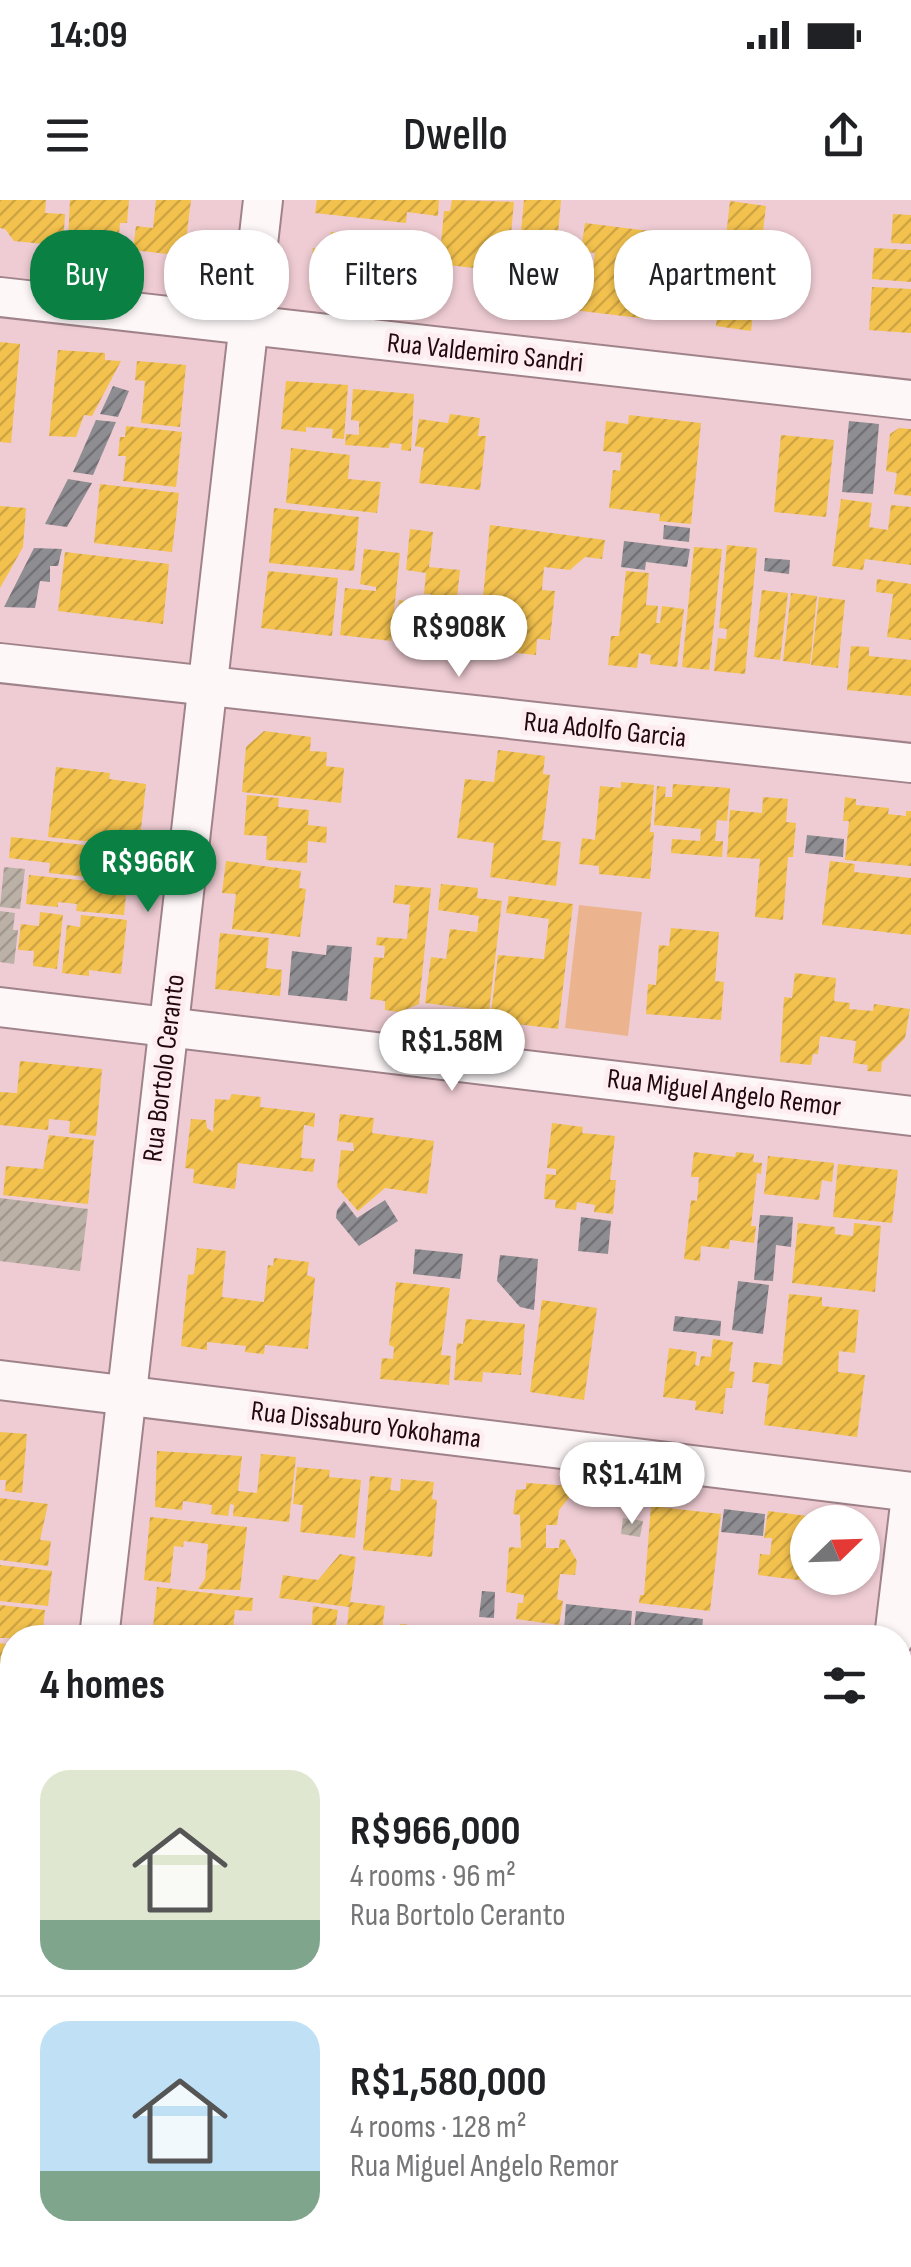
<!DOCTYPE html>
<meta charset="utf-8">
<style>
body{margin:0;font-family:"Sofia Sans Condensed",sans-serif;background:#f6f6f6;color:#202124;height:100vh;display:flex;flex-direction:column;font-size:38px;white-space:nowrap}
*{box-sizing:border-box;margin:0}
p{font-size:32px;color:#757577}
.icon{flex:none;width:55px;height:55px;fill:none;stroke:currentColor;stroke-width:2;stroke-linecap:round;stroke-linejoin:round}
.map{position:relative;flex:1;overflow:hidden}
.sheet{position:absolute;left:0px;top:1425px;width:912px;height:642px;display:flex;flex-direction:column;background:#fff;border-radius:40px 40px 0 0;box-shadow:0 2px 8px #0004}
.sheet>*{flex:none}
.guide{position:absolute;left:30px;top:30px;width:852px;height:90px;display:flex;gap:20px}
.needle{width:65px;rotate:67deg}
.tools{position:absolute;left:790px;top:1305px;display:grid;gap:20px}
.tools a{display:grid;place-items:center;width:90px;height:90px;border-radius:50%;background:#fff;box-shadow:0 2px 8px #0004;font-size:50px}
.price{position:absolute;translate:-50% -85px;padding:0 22px;border-radius:35px;background:#fff;color:#222;font-size:32px;line-height:65px;filter:drop-shadow(0 2px 5px #0008)}
.price::after{content:'';position:absolute;left:50%;top:60px;width:30px;height:22px;margin-left:-15px;background:inherit;clip-path:polygon(0 0,100% 0,50% 100%)}
.price.active{background:#0b8043;color:#fff}
ul{padding:0;list-style:none}
li{display:flex;align-items:center;gap:30px;height:250px;padding:0 40px}
li+li{border-top:2px solid #e0e0e0}
li span{display:grid;place-items:center;flex:none;width:280px;height:200px;border-radius:30px;color:#555}
li>.icon{margin-inline-start:auto}
span .icon{width:120px;height:120px;fill:#fffc;stroke-width:1}
li b{font-size:42px}
h2{display:flex;justify-content:space-between;align-items:center;height:120px;padding:0 40px;font-size:42px}
.pill{padding:0 35px;border-radius:40px;background:#fff;box-shadow:0 2px 8px #0004;font-size:35px;line-height:90px}
.pill.active{background:#0b8043;color:#fff}
.status{display:flex;justify-content:space-between;align-items:center;height:70px;padding:0 50px;background:#fff;direction:ltr}
.status svg{height:28px;fill:currentColor}
header{display:flex;justify-content:space-between;align-items:center;height:130px;padding:0 40px;background:#fff;font-size:45px;font-weight:600}
.map>svg:first-child{display:block}
</style>
<div class="status"><b>14:09</b><svg viewBox="0 0 49 12"><path d="M0 12V9h3v3zM5 12V6h3v6zM10 12V3h3v9zM15 12V0h3v12zM26 1h20v11H26zM47 4h2v5h-2z"/></svg></div>
<header><svg class="icon" aria-label="menu" viewBox="0 0 24 24"><path d="M4 6h16M4 12h16M4 18h16"/></svg>Dwello<svg class="icon" aria-label="share" viewBox="0 0 24 24"><path d="M12 15V3M7 8l5-5 5 5M5 13v7h14v-7"/></svg></header>
<div class="map">
<svg width="911" height="2067" viewBox="0 0 911 2067">
<defs>
<pattern id="homes-hatch" width="6" height="6" patternUnits="userSpaceOnUse" patternTransform="scale(2.5)"><rect width="6" height="6" fill="#f2c14e"/><path d="M-1 1l2-2M0 6l6-6M5 7l2-2" fill="none" stroke="#cfa443"/></pattern>
<pattern id="industry-hatch" width="6" height="6" patternUnits="userSpaceOnUse" patternTransform="scale(2.5)"><rect width="6" height="6" fill="#8d8d92"/><path d="M-1 1l2-2M0 6l6-6M5 7l2-2" fill="none" stroke="#737176"/></pattern>
<pattern id="building-hatch" width="6" height="6" patternUnits="userSpaceOnUse" patternTransform="scale(2.5)"><rect width="6" height="6" fill="#bcb1a6"/><path d="M-1 1l2-2M0 6l6-6M5 7l2-2" fill="none" stroke="#a1978e"/></pattern>
</defs>
<rect width="100%" height="100%" fill="#efccd3"/>
<!-- green -->
<path fill="#ebb48e" d="M579 705 642 712 628 836 565 828Z"/>
<!-- homes -->
<g fill="url(#homes-hatch)">
<path d="M0 0H46L45 13 65 14 63 46 14 41 5 29 0 28Z"/>
<path d="M70 0H129L127 23H120L118 44 68 40Z"/>
<path d="M156 0H191L184 56 133 50 136 26 153 28Z"/>
<path d="M317 0H439L438 16 407 12 406 23 315 13Z"/>
<path d="M452 0 514 2 510 45 502 44 500 61 476 58 474 68 439 64 444 11H450Z"/>
<path d="M524 0H561L552 100 515 96Z"/>
<path d="M730 1 766 6 751 131 716 126Z"/>
<path d="M893 14 911 15V44L891 43Z"/>
<path d="M585 23 658 32 648 119 573 110 578 65 593 67 595 53 581 51Z"/>
<path d="M331 32 376 37 375 52 420 57 417 88 396 85 389 94 309 87 313 48 329 49Z"/>
<path d="M874 48 911 50V82L872 79Z"/>
<path d="M872 87 911 89V133L869 130Z"/>
<path d="M0 142 20 144 11 243 0 242Z"/>
<path d="M58 150 105 153V160L121 161 92 216 84 215 76 237 49 236Z"/>
<path d="M137 161 186 165 180 227 141 223 145 181 135 180Z"/>
<path d="M286 181 348 185 344 239 332 238 333 229 306 227V232L281 229Z"/>
<path d="M353 189 414 194 411 251 401 250 402 244 390 243 389 248 345 245 346 234 359 235V221L351 220Z"/>
<path d="M450 214 480 218 478 236H486L480 290 419 283 424 248 415 246 419 219 448 223Z"/>
<path d="M629 215 701 223 691 324 659 321 660 314 609 308 613 270 620 271 622 253 603 251 606 221 628 224Z"/>
<path d="M126 226 182 232 176 287 123 281 126 256H118L120 237H125Z"/>
<path d="M899 228 911 229V296L894 294 897 273 886 271 890 234Z"/>
<path d="M781 235 834 240 826 317 774 312Z"/>
<path d="M291 248 350 255 348 279 381 282 377 313 286 303Z"/>
<path d="M100 284 179 293 172 352 94 343Z"/>
<path d="M841 299 872 303 869 327 888 330 891 305 911 307V365L865 359 863 370 832 366Z"/>
<path d="M0 306 26 308 23 347 0 388Z"/>
<path d="M274 308 359 317 354 371 269 363Z"/>
<path d="M490 325 605 340 602 359 585 357 570 370 544 367 542 390 555 391 550 440 537 439 536 455 478 449Z"/>
<path d="M410 329 433 332 429 367 460 370 454 425 475 427 472 451 395 442 399 400 413 402 412 408 429 410 431 394H424L426 373 406 370Z"/>
<path d="M727 345 757 348 745 474 714 471 718 438 726 439 727 429 719 428Z"/>
<path d="M694 347 722 349 709 470 682 467Z"/>
<path d="M364 349 400 353 391 441 340 435 345 388 376 391V387L360 384Z"/>
<path d="M65 352 169 364 163 424 58 411Z"/>
<path d="M268 371 338 378 332 436 261 428Z"/>
<path d="M626 371 649 373 646 405 658 406 656 423H660L662 406 684 409 677 467 650 464 651 455 639 453 637 468 608 465 611 436H619Z"/>
<path d="M877 379 911 384V440L887 437 893 394 876 392Z"/>
<path d="M762 390 788 393 780 460 754 457Z"/>
<path d="M791 393 817 396 810 464 783 461Z"/>
<path d="M819 397 845 400 838 468 811 465Z"/>
<path d="M851 446 869 447V456L911 460V496L847 490Z"/>
<path d="M264 531 311 537 310 551 327 552 326 566 344 568 341 603 242 592 246 547Z"/>
<path d="M498 550 545 556 543 574 550 575 542 640 561 642 556 686 490 677 494 643 457 638 465 579 494 582Z"/>
<path d="M56 567 110 573 109 579 146 584 139 647 48 637Z"/>
<path d="M621 582 654 585 650 632H654L650 679 599 674V666L579 664 582 638 595 640 600 586 621 588Z"/>
<path d="M673 584 730 588 727 621 717 620 715 641H723L722 657 671 653 672 639 700 641 701 629 654 625 657 586 666 587 665 597H672Z"/>
<path d="M247 595 279 598 278 607 309 610 308 625 327 627 326 643 308 641 307 663 266 660 267 636 244 635Z"/>
<path d="M763 597 788 599 786 622 796 623 793 657H788L783 720 755 717 760 659 727 657 730 610 762 613Z"/>
<path d="M845 597 856 599V605L889 608 888 614 906 616V611H911V666L845 660 849 621H843Z"/>
<path d="M11 637 130 650 127 681 49 673 50 663 9 658Z"/>
<path d="M226 661 301 671 299 688 306 689 300 737 232 729 236 694 222 693Z"/>
<path d="M830 661 855 664 854 672 911 678V735L822 725Z"/>
<path d="M29 675 127 685 124 715 76 711 77 704 58 702V707L26 704Z"/>
<path d="M441 684 478 688 477 698 502 701 489 811 425 803 431 757 446 759 450 729 477 732 479 716 438 710Z"/>
<path d="M395 685 431 688 419 804 400 812 385 810V801L370 799 374 757 384 758 385 746 376 745 377 737 407 739 410 705 393 703Z"/>
<path d="M509 696 573 704 558 829 490 821 498 755 544 759 549 719 506 713Z"/>
<path d="M40 712 63 715 57 769 33 766 34 751 18 750 21 724 39 726Z"/>
<path d="M81 715 127 720 121 774 89 770V776L62 773 67 725 80 727Z"/>
<path d="M671 728 719 732 715 781 724 782 721 820 646 814 648 784 656 785 659 745 669 746Z"/>
<path d="M220 733 269 738 266 768 282 770 280 796 215 789Z"/>
<path d="M795 773 836 778 834 801 850 803 849 809 873 811 874 804 910 809 905 838 882 862 881 872 867 871 868 865 853 863 856 841 820 836 818 854H813L811 865 780 862 784 797 792 798Z"/>
<path d="M20 861 102 869 96 936 69 933 70 921 49 919 48 930 0 925V892L17 893Z"/>
<path d="M232 894 261 897 260 907 315 913 314 927 304 925 301 958 315 959 313 972 238 963 235 989 193 983 194 969 185 968 191 919 206 920 207 928 213 932 215 899 229 900Z"/>
<path d="M340 914 374 918 372 933 434 941 427 994 385 988 358 1011 337 987 341 950 354 951 353 943 337 941Z"/>
<path d="M552 923 583 927 582 933 615 936 610 980H616L613 1014 594 1012 595 1005 577 1002 576 1010 555 1008 556 1000 544 999 546 974 556 975V969L547 968Z"/>
<path d="M49 935 94 940 88 1004 3 995 6 966 43 969Z"/>
<path d="M694 952 735 957 736 952 754 954 753 962 762 963 761 974 757 973 751 1026H756L754 1043 730 1040 729 1049 701 1046 700 1061 684 1059 691 1000 697 1001 699 977H691Z"/>
<path d="M768 956 834 963 832 982 822 980 819 1000 764 994Z"/>
<path d="M838 964 898 970 892 1023 833 1017Z"/>
<path d="M798 1023 835 1027V1034L853 1036 854 1023 881 1026 875 1092 792 1083Z"/>
<path d="M197 1048 226 1051 222 1097 264 1102 268 1065 273 1066 274 1058 309 1062 307 1075 315 1078 308 1149 265 1145 264 1154 245 1152 246 1146 207 1142V1150L181 1146 188 1075 194 1074Z"/>
<path d="M396 1082 450 1088 441 1155 451 1156 449 1185 380 1179 382 1158 393 1159 394 1147 389 1145Z"/>
<path d="M789 1094 822 1097V1106L859 1110 855 1153 839 1151 838 1172 865 1175 857 1237 764 1225 769 1184 752 1182 754 1162 782 1165Z"/>
<path d="M542 1100 597 1108 584 1200 530 1192Z"/>
<path d="M466 1119 525 1124 521 1175 483 1172 482 1182 454 1180 457 1143 463 1144Z"/>
<path d="M713 1139 733 1142 729 1171 735 1172 732 1188H726L723 1214 695 1210 696 1201 663 1197 669 1148 697 1152 695 1165 699 1166 701 1156 711 1157Z"/>
<path d="M0 1232 27 1234 22 1293 5 1291 6 1280H0Z"/>
<path d="M157 1251 242 1256 238 1291 257 1293 261 1254 296 1257 289 1322 233 1316 234 1305 230 1304 228 1316 211 1314 212 1305 183 1301 182 1310 155 1307Z"/>
<path d="M297 1267 330 1270 329 1277 361 1280 355 1338 300 1332 303 1305 293 1304Z"/>
<path d="M370 1276 392 1278 390 1290 400 1291 401 1279 434 1282 432 1299 437 1300 432 1357 363 1350Z"/>
<path d="M526 1283 573 1286 572 1294 559 1310 557 1325H546V1348H559L560 1339 565 1340 577 1361 575 1375 560 1374 557 1399 563 1401 559 1425 516 1419 518 1403H523L524 1395 506 1392 509 1347 521 1348 520 1315 513 1314 516 1290 526 1289Z"/>
<path d="M0 1298 48 1304 40 1340 51 1341 48 1366 0 1360Z"/>
<path d="M651 1306 721 1314 710 1411 639 1403 640 1395H644Z"/>
<path d="M768 1311 839 1320 808 1322V1378H839L838 1385 758 1375 760 1354 770 1355 772 1338H764Z"/>
<path d="M150 1317 247 1327 240 1390 198 1389 205 1379 208 1344 184 1341 183 1347 174 1346 170 1383 144 1380Z"/>
<path d="M340 1354 356 1357 350 1402 385 1406 381 1438H346L349 1407 279 1398 283 1375 318 1380Z"/>
<path d="M0 1365 52 1371 48 1406 0 1401Z"/>
<path d="M157 1387 253 1398 252 1411 235 1410 232 1438H152Z"/>
<path d="M0 1405 45 1410 43 1428H48L47 1438H0Z"/>
<path d="M313 1406 338 1410 334 1438H311Z"/>
<path d="M400 1424 437 1428 436 1438H397Z"/>
<path d="M522 1425 541 1428V1433L569 1431 568 1438H505L506 1428 521 1430Z"/>
<path d="M0 1443 12 1445V1501L0 1500Z"/>
<path d="M0 1654 12 1656V1716L0 1714Z"/>
<path d="M0 1728 9 1730 2 1784H0Z"/>
<path d="M911 1835V1894L900 1893V1847Z"/>
<path d="M900 1897 911 1898V1962L900 1960Z"/>
<path d="M81 2055H130L129 2067H80Z"/>
<path d="M216 2055H280L279 2067H215Z"/>
<path d="M305 2055H347L345 2067H303Z"/>
<path d="M379 2055H412L410 2067H378Z"/>
<path d="M437 2055H486L485 2067H436Z"/>
<path d="M497 2055H584L583 2067H496Z"/>
</g>
<!-- industry -->
<g fill="url(#industry-hatch)">
<path d="M113 186 129 191 118 217 100 214Z"/>
<path d="M96 220 116 222 93 275 73 272Z"/>
<path d="M849 221 879 224 873 294 842 292Z"/>
<path d="M68 279 92 283 67 327 45 324Z"/>
<path d="M664 325 690 328 689 342 663 339Z"/>
<path d="M624 341 690 349 687 367 646 362 645 370 621 367Z"/>
<path d="M34 348 62 349 58 366H50V382L40 381 35 408 4 407Z"/>
<path d="M765 358 790 360 789 374 764 371Z"/>
<path d="M807 635 844 639 843 657 805 653Z"/>
<path d="M327 745 352 747 347 801 288 795 292 751 326 755Z"/>
<path d="M385 1000 398 1021 359 1046 336 1018 337 1010 344 1001 357 1018Z"/>
<path d="M760 1015 793 1017 791 1047 776 1045 773 1081 754 1080Z"/>
<path d="M581 1017 611 1021 608 1054 578 1051Z"/>
<path d="M415 1049 463 1054 460 1079 413 1074Z"/>
<path d="M500 1055 538 1059 534 1110 520 1107 497 1081Z"/>
<path d="M738 1081 769 1085 763 1134 732 1130Z"/>
<path d="M675 1116 721 1121 720 1136 673 1131Z"/>
<path d="M724 1309 765 1314 763 1336 721 1332Z"/>
<path d="M482 1391 495 1392 494 1418 479 1417Z"/>
<path d="M566 1404 632 1411 630 1436 564 1429Z"/>
<path d="M636 1411 703 1419 701 1438H633Z"/>
<path d="M606 2055H636L635 2067H605Z"/>
</g>
<!-- building -->
<g fill="url(#building-hatch)">
<path d="M4 667 25 669 20 709 0 707Z"/>
<path d="M0 711 15 713 13 730H18L14 764 0 762Z"/>
<path d="M0 998 88 1009 80 1071 0 1061Z"/>
<path d="M623 1318 643 1321 640 1337 621 1334Z"/>
</g>
<g fill="none" stroke-linecap="round" stroke-linejoin="round">
<!-- street casing -->
<g stroke="#a0838a" stroke-width="42">
<g id="street">
<path d="M0 97 911 200"/>
<path d="M0 463 911 563"/>
<path d="M0 807 911 916"/>
<path d="M0 1180 911 1292"/>
<path d="M99 1438 263 0"/>
<path d="M894 1438 911 1296"/>
<path d="M0 1538 12 1539"/>
<path d="M900 1641 911 1643"/>
<path d="M0 1912 12 1914"/>
<path d="M900 2015 911 2016"/>
<path d="M27 2067 29 2055"/>
<path d="M818 2067 819 2055"/>
</g>
</g>
<!-- street -->
<use href="#street" stroke="#fdf7f8" stroke-width="38"/>
</g>
<g text-anchor="middle" dominant-baseline="central" stroke-width="10" stroke-linejoin="round" paint-order="stroke">
<!-- street labels -->
<g font-size="28" fill="#240810" stroke="#feedf0">
<text transform="translate(485 153) rotate(6)">Rua Valdemiro Sandri</text>
<text transform="translate(605 530) rotate(6)">Rua Adolfo Garcia</text>
<text transform="translate(164 868) rotate(-83)">Rua Bortolo Ceranto</text>
<text transform="translate(724 893) rotate(7)">Rua Miguel Angelo Remor</text>
<text transform="translate(366 1225) rotate(7)">Rua Dissaburo Yokohama</text>
</g>
</g>
</svg>
<div class="tools">
<a><svg class="needle" viewBox="-14 -14 28 28"><path d="M0-13l5 13h-10z" fill="#e53935"/><path d="M0 13l5-13h-10z" fill="#757577"/></svg></a>
</div>
<b class="price" style="left:459px;top:480px">R$908K</b>
<b class="price active" style="left:148px;top:715px">R$966K</b>
<b class="price" style="left:452px;top:894px">R$1.58M</b>
<b class="price" style="left:632px;top:1327px">R$1.41M</b>
<div class="guide">
<a class="pill active">Buy</a>
<a class="pill">Rent</a>
<a class="pill">Filters</a>
<a class="pill">New</a>
<a class="pill">Apartment</a>
</div>
<section class="sheet">
<h2>4 homes<svg class="icon" aria-label="filters" viewBox="0 0 24 24"><path d="M4 7h16M4 17h16"/><circle cx="9" cy="7" r="2"/><circle cx="15" cy="17" r="2"/></svg></h2>
<ul>
<li><span style="background:linear-gradient(#dfe7d0 75%,#7fa58c 0)"><svg class="icon" aria-label="home" viewBox="0 0 24 24"><path d="M3 11l9-7 9 7M6 9v11h12V9"/></svg></span><div><b>R$966,000</b><p>4 rooms · 96 m²</p><p>Rua Bortolo Ceranto</p></div></li>
<li><span style="background:linear-gradient(#bfe0f5 75%,#7fa58c 0)"><svg class="icon" aria-label="home" viewBox="0 0 24 24"><path d="M3 11l9-7 9 7M6 9v11h12V9"/></svg></span><div><b>R$1,580,000</b><p>4 rooms · 128 m²</p><p>Rua Miguel Angelo Remor</p></div></li>
</ul>
</section>
</div>
